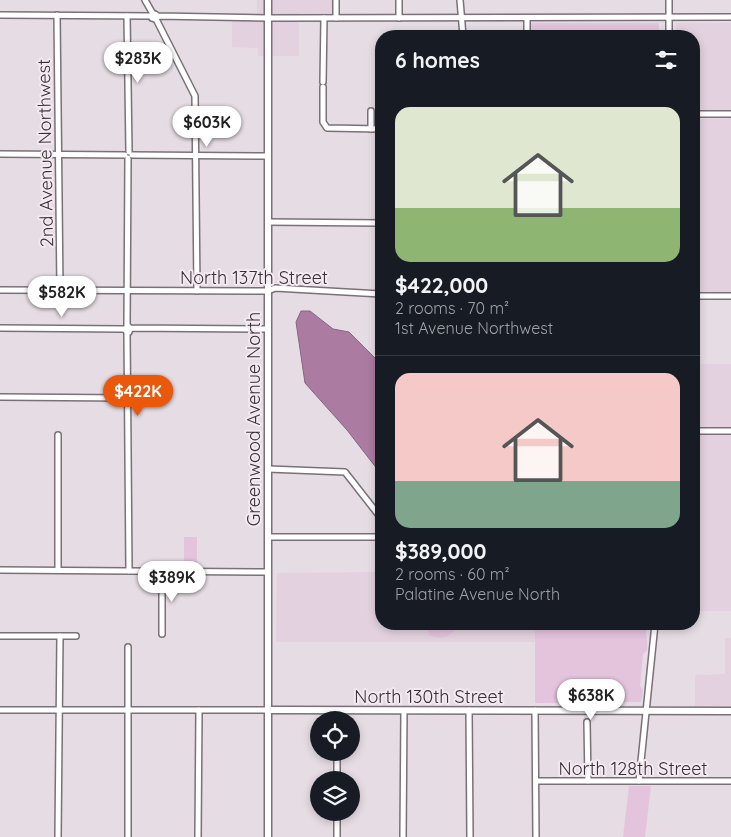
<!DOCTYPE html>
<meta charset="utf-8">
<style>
body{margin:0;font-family:Quicksand,sans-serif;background:#20242c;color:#f1f3f6;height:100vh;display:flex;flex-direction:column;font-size:19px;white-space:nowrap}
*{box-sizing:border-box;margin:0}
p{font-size:16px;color:#9ea1a6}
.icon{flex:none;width:28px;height:28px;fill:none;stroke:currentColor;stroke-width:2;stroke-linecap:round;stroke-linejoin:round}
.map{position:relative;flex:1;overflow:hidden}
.sheet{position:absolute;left:375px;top:30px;width:325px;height:600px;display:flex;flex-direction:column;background:#171b24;border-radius:20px;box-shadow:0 2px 8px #0003}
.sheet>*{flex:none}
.tools{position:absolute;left:310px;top:711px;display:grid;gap:10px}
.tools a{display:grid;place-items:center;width:50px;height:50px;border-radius:50%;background:#171b24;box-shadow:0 2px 8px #0003;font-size:25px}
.price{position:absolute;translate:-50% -42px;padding:0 11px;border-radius:18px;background:#fff;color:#222;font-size:16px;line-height:32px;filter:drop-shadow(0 1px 2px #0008)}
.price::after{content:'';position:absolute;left:50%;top:30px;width:15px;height:11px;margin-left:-8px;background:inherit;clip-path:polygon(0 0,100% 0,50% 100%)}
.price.on{background:#ea580c;color:#fff}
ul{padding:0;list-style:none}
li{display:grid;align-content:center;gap:10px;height:265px;padding:0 20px}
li+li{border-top:1px solid #363941}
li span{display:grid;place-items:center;height:155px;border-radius:15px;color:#555}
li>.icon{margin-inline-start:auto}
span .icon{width:90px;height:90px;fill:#fffc;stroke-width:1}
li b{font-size:21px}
h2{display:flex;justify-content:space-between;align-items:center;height:60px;padding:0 20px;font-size:21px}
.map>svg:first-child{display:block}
</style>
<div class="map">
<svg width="731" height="837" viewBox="0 0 731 837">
<rect width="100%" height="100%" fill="#e6dce4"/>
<!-- built -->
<g fill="#e3d1df">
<path d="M257 0H333V13H299V56H258V48L232 47V14H257Z"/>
<path d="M676 23H731V112H694V36H676Z"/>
<path d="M728 116H731V293H694V119H728Z"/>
<rect x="694" y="364" width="37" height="247"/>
<path d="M381 572V624H535V642H276L277 573Z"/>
<path d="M725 638H731V710H695V675L725 674Z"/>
</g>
<!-- green -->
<g fill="#e4c3dd">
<path d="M529 23H659V36H530Z"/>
<path d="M184 537H197V569L184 568Z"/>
<path d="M433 624H448L456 629C449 638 439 640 429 635L427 627Z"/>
<path d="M535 624H646C645 633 648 640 647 650L643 654 640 686 643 690 641 702 535 703Z"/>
<path d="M629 786H651L645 837H623Z"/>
</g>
<!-- water -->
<path fill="#ab7ba1" stroke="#886581" d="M301 311H310L333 329 349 332 378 361V365L381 364V474L347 430 305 383 296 322Z"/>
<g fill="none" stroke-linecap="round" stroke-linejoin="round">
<!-- minor casing -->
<g stroke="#7a7178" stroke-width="8">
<g id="minor">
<path d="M145 0 153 14"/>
<path d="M336 0V18"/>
<path d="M399 0V18"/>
<path d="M460 0 463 36"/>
<path d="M669 0V36"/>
<path d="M0 15 152 16"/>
<path d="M57 15 60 290"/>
<path d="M127 16 129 152"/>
<path d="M158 16 156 19 152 18 155 14 158 16 268 18 731 17"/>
<path d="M156 19 195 96 197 291"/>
<path d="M527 19V36"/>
<path d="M323 82 324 18"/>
<path d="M323 87V122L327 128 381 129"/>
<path d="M694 114H731"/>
<path d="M371 129V111"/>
<path d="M0 154 125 155"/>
<path d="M132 155 268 156"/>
<path d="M268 222 381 223"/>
<path d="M0 290 268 291 275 288 381 294"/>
<path d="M694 296H731"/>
<path d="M127 326 128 158"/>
<path d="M0 328 124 329"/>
<path d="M130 328 129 332 125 330 128 326 130 328 267 329"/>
<path d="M127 332 129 571"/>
<path d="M0 397 127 398"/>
<path d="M694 431H731"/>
<path d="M58 435V570"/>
<path d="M268 469 345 472 381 518"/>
<path d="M268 537H381"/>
<path d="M0 570 268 572"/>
<path d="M162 571V634"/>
<path d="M0 636H76"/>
<path d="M128 647V837"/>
<path d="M0 710H268"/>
<path d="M469 710 470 837"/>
<path d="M535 710 536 837"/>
<path d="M336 711V720"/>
<path d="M587 722 588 781"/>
<path d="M337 752V780"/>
<path d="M536 781H731"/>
<path d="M639 781 655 624"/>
<path d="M337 812V837"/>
<path d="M58 837 60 636"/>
<path d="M198 837 199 710"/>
<path d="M403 837 404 711"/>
</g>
</g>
<!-- major casing -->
<g stroke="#7a7178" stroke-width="9">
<g id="major">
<path d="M268 0V837"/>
<path d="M268 710 731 711"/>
</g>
</g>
<!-- minor -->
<use href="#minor" stroke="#fff" stroke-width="5"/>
<!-- major -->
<use href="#major" stroke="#fff" stroke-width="6"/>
</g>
<g text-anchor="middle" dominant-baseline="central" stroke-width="4" stroke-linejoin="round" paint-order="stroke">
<!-- street labels -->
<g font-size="18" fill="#353135" stroke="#f4e9f1">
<text transform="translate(45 153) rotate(-91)">2nd Avenue Northwest</text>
<text x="254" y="277">North 137th Street</text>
<text transform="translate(253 419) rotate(-90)">Greenwood Avenue North</text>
<text x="429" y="696">North 130th Street</text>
<text x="633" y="768">North 128th Street</text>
</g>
</g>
</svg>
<div class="tools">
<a><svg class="icon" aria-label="locate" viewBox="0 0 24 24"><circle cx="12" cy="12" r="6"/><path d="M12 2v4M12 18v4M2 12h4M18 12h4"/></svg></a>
<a><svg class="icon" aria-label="layers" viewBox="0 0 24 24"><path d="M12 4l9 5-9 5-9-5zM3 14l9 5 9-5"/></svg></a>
</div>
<b class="price" style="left:138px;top:84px">$283K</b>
<b class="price" style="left:207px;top:148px">$603K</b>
<b class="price" style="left:62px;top:318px">$582K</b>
<b class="price on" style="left:138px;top:417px">$422K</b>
<b class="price" style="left:172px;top:603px">$389K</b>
<b class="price" style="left:591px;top:721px">$638K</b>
<section class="sheet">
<h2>6 homes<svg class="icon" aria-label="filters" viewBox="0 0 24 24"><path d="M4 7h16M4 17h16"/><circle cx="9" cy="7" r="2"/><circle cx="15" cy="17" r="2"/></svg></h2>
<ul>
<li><span style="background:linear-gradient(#dfe7d0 65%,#8fb573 0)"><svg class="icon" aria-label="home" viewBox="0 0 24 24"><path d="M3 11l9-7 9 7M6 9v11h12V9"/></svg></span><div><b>$422,000</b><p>2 rooms · 70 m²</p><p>1st Avenue Northwest</p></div></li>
<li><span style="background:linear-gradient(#f6c9c9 70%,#7fa58c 0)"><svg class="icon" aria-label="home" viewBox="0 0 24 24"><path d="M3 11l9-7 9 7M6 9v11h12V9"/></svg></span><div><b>$389,000</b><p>2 rooms · 60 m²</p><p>Palatine Avenue North</p></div></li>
</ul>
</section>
</div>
